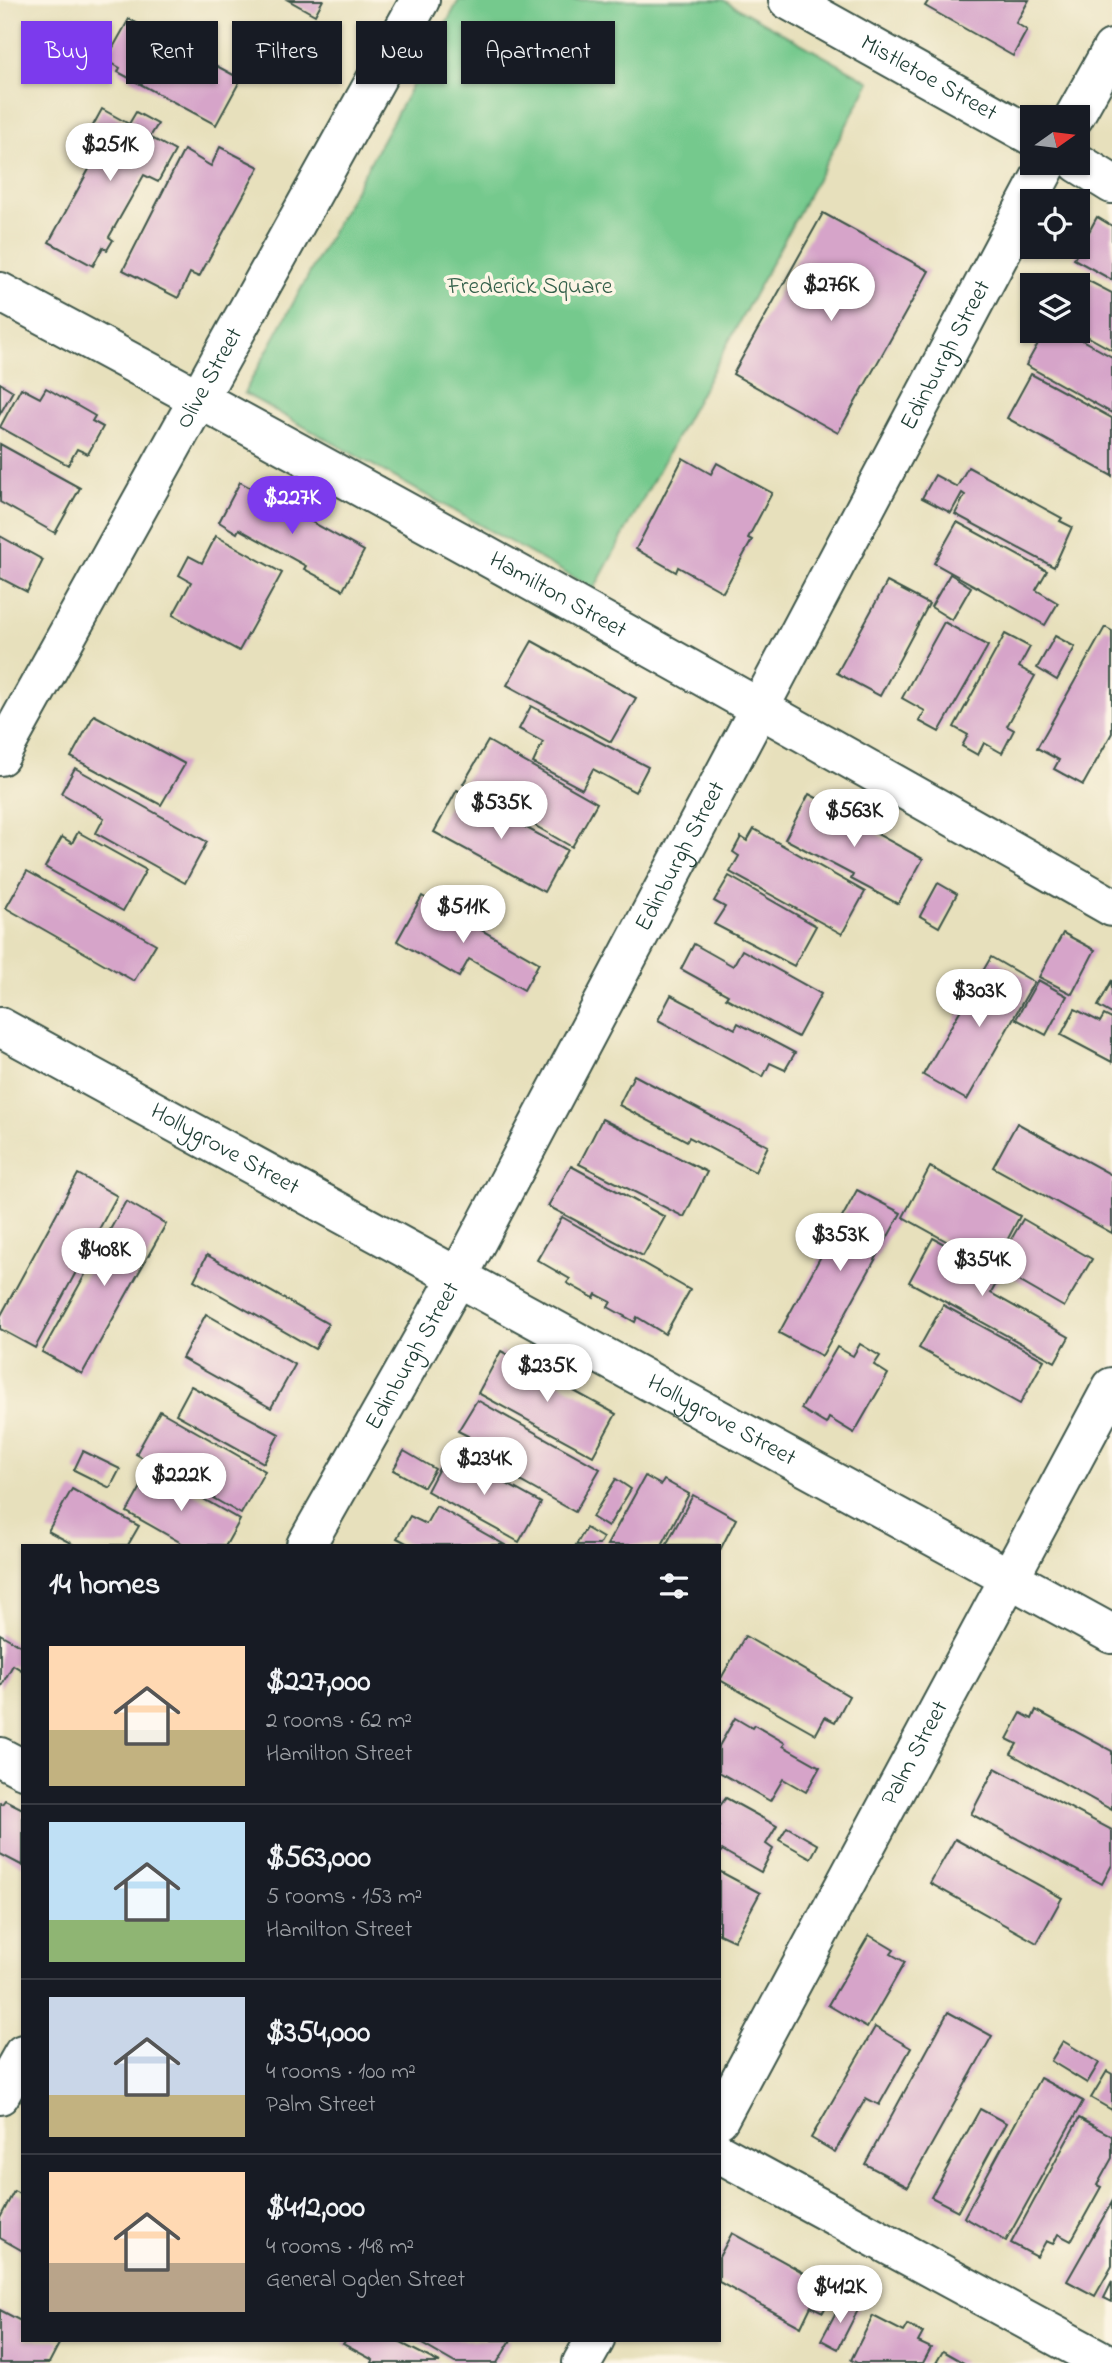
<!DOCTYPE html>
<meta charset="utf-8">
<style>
body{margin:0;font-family:"Indie Flower",sans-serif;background:#20242c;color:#f1f3f6;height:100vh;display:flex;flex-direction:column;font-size:26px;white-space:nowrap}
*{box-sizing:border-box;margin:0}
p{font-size:23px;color:#9ea1a6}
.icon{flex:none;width:38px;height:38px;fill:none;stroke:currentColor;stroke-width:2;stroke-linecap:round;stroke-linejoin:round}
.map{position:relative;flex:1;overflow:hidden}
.side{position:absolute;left:21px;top:1544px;width:700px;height:798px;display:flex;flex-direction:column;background:#171b24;border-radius:0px;box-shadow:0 2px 5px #0004}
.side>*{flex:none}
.banner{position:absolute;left:21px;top:21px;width:700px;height:63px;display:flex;gap:14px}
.needle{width:46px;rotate:76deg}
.tools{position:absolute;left:1020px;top:105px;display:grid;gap:14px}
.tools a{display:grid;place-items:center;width:70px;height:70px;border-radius:0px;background:#171b24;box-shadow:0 2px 5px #0004;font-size:35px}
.price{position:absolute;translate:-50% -60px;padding:0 16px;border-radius:24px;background:#fff;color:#222;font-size:23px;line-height:46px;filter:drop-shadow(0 2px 4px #0008)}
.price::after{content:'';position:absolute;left:50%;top:42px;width:21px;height:16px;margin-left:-10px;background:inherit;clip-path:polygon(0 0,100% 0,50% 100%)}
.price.selected{background:#7c3aed;color:#fff}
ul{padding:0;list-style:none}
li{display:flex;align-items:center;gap:21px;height:175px;padding:0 28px}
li+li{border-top:2px solid #363941}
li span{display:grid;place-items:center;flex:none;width:196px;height:140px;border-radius:0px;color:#555}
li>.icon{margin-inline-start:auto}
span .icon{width:84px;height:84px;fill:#fffc;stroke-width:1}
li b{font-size:30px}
h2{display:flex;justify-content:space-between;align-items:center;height:84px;padding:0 28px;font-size:30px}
.tag{padding:0 24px;border-radius:0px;background:#171b24;box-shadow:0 2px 5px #0004;font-size:24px;line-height:63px}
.tag.selected{background:#7c3aed;color:#fff}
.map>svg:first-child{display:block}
</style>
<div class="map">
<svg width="1112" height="2363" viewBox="0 0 1112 2363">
<rect width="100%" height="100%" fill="#fcf5e5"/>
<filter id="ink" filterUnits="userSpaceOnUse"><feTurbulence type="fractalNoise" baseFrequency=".0143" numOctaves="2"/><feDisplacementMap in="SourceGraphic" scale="14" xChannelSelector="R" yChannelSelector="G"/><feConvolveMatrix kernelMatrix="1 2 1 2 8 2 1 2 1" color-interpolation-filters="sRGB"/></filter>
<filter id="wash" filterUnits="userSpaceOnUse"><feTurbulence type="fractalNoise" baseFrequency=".00686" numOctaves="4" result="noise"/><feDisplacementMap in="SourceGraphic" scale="28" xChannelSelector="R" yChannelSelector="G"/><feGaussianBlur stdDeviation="1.57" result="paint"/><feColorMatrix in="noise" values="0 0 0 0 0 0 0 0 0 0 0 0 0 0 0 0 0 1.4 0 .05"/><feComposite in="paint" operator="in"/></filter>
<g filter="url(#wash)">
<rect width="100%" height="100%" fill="#e7e0bc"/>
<!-- green -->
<path fill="#74c98d" stroke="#4a8360" stroke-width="2" d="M459 0H723L870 82 594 589 244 393Z"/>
<g id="blocks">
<!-- building -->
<g fill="#d6a4c9">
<path d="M288 0H323L315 15Z"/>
<path d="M929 0H1029L1016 23 1027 30 1013 56 925 6Z"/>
<path d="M129 19 241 79 216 125 118 72 120 68 106 60Z"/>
<path d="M102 109 129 124 136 112 158 124 150 137 175 151 158 182 144 175 109 237 113 240 107 250 103 247 93 266 49 242 99 151 84 142Z"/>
<path d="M220 147 259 167 199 277 190 273 178 298 123 270 184 150 211 166Z"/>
<path d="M823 213 929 271 838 433 733 374Z"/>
<path d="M1097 217 1112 226V280L1074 259Z"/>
<path d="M1075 274 1112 293V350L1078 331V285H1069Z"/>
<path d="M1045 331H1066L1112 357V413L1026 365Z"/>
<path d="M1031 374 1112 418V476L1007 418Z"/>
<path d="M0 383 13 391 0 414Z"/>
<path d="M21 388 40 398 46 388 95 416 92 421 103 427 88 454 77 449 68 465 0 427Z"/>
<path d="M0 444 80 488 55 533 0 502Z"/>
<path d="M683 458 711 474 717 463 772 493 748 538 752 540 723 592 678 567 676 572 636 549Z"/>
<path d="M968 467 1062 518 1060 521 1072 527 1054 567 955 514 965 495 962 493 951 513 922 498 935 475 957 487Z"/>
<path d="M240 482 364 551 343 590 304 569 306 566 239 529 237 533 219 522Z"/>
<path d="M957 522 1047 571 1036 590 1058 603 1045 625 934 563Z"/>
<path d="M0 536 43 560 27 592 0 578Z"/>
<path d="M216 536 282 573 239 651 173 615 191 582 179 575 189 556 202 563Z"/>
<path d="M950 574 971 587 952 620 931 607Z"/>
<path d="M887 582 929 604 880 696 837 673Z"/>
<path d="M944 622 988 646 939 732 919 721 925 711 902 698Z"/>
<path d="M1105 627 1112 631V733L1083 785 1054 769 1059 760 1037 748Z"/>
<path d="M1005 634 1030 647 1019 667 1035 676 1007 726 1014 730 1002 753 984 743 978 755 962 746 968 735 954 727Z"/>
<path d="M1055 636 1075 647 1057 680 1037 668Z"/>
<path d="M532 641 636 698 611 742 507 685Z"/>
<path d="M531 706 648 767 635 792 593 769 582 789 533 763 543 742 519 729Z"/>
<path d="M94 715 185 764 161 805 71 757Z"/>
<path d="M488 741 597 803 572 847 463 784Z"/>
<path d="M75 768 207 842 185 883 96 833 104 818 61 793Z"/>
<path d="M457 790 567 850 544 892 434 832Z"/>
<path d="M809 794 879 831 877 834 923 859 898 904 851 879 853 875 785 839Z"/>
<path d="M754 829 865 892 842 934 730 872 739 856 733 852 741 837 747 841Z"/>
<path d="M78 832 146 870 123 911 45 867 62 837 72 843Z"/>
<path d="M27 871 156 944 134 981 6 908Z"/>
<path d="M729 876 816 926 794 966 714 924 725 907 714 901Z"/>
<path d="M938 883 957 894 939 927 920 916Z"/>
<path d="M422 896 539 963 524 990 469 959 459 977 397 941Z"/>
<path d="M1063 933 1095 950 1072 994 1039 977Z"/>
<path d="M694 944 733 966 742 950 821 994 798 1037 726 998 728 995 681 969Z"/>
<path d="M991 957 1034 982 967 1100 923 1075Z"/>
<path d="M1038 980 1067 996 1046 1035 1016 1019Z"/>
<path d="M1112 980V1014L1098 1006Z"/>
<path d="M671 995 735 1029 738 1023 795 1053 785 1070 770 1063 763 1077 658 1020Z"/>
<path d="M1075 1009 1100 1022 1104 1015 1112 1019V1062L1061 1035Z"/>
<path d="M634 1075 768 1146 755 1172 689 1137 687 1141 619 1105Z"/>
<path d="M602 1119 707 1172 684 1217 579 1164Z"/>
<path d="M1017 1123 1112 1175V1233L993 1167Z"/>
<path d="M571 1166 665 1217 643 1256 548 1206Z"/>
<path d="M930 1167 1020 1216 993 1267 903 1217Z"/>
<path d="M78 1174 117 1196 35 1348 0 1329V1317Z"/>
<path d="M857 1190 901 1213 822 1356 779 1333Z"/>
<path d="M126 1201 166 1224 82 1374 42 1352Z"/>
<path d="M562 1217 690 1290 665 1334 637 1317 635 1322 608 1307 611 1302 596 1294 594 1298 567 1283 570 1279 537 1260Z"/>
<path d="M1023 1219 1092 1259 1064 1307 995 1267Z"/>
<path d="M933 1238 1001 1275 991 1293 1069 1337 1055 1362 909 1282Z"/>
<path d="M207 1255 328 1324 315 1349 194 1280Z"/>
<path d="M943 1305 1044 1360 1020 1404 919 1348Z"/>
<path d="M206 1314 295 1365 271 1408 182 1358Z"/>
<path d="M860 1344 880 1356 874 1365 888 1374 854 1433 829 1418 826 1424 801 1409 837 1347 853 1356Z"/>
<path d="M501 1351 616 1414 593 1456 478 1393Z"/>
<path d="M191 1386 279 1434 264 1463 176 1414Z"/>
<path d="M477 1400 600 1469 575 1512 461 1448 468 1436 458 1431Z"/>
<path d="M160 1411 265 1471 241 1514 136 1454Z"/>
<path d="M83 1451 120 1469 110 1488 74 1470Z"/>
<path d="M404 1451 435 1469 424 1487 393 1470Z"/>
<path d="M448 1451 541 1503 519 1542 427 1491Z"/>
<path d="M151 1469 240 1520 226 1545H185L127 1512Z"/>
<path d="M645 1476 661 1485 664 1480 689 1494 662 1545H607Z"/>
<path d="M616 1479 631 1489 608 1527 592 1517Z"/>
<path d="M72 1489 139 1526 128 1545H74L48 1531Z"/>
<path d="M693 1495 736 1519 719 1552V1545H666Z"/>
<path d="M436 1506 505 1545H410L397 1538 410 1516 426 1524Z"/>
<path d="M586 1528 603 1538 599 1545H576Z"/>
<path d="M0 1634 23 1647V1671L13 1665 0 1688Z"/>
<path d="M745 1636 849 1696 835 1722 825 1717 816 1734 720 1680Z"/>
<path d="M1036 1710 1112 1751V1810L1011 1754 1017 1744 1007 1739 1021 1713 1032 1719Z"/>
<path d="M735 1718 752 1728 754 1725 785 1743 783 1746 820 1767 806 1792 783 1779 770 1801 719 1772V1746Z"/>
<path d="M995 1768 1112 1830V1865L1102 1884 971 1814Z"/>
<path d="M726 1798 777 1826 766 1844 773 1849 761 1872 722 1850 719 1855V1807Z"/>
<path d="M5 1800 23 1809V1866L0 1854V1803L2 1804Z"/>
<path d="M787 1827 818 1845 811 1858 779 1840Z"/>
<path d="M955 1839 1062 1898 1037 1943 930 1883Z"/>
<path d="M719 1871 760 1893 734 1941 719 1934Z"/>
<path d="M869 1935 894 1950 891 1954 905 1962 867 2028 828 2005Z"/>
<path d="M948 2012 992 2036 908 2187 865 2164Z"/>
<path d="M875 2027 911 2048 879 2105 866 2098 835 2152 811 2138Z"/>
<path d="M1063 2041 1099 2063 1087 2083 1051 2061Z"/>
<path d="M1107 2071 1112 2074V2110L1091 2098Z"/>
<path d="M1040 2078 1083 2101 1006 2241 964 2217Z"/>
<path d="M980 2109 1006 2123 958 2211 931 2197Z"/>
<path d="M1079 2118 1112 2136V2158L1097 2185 1101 2187 1071 2241 1058 2234 1053 2244 1046 2241 1037 2257 1011 2243Z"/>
<path d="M14 2191 23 2196V2251L0 2238V2218Z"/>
<path d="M1112 2202V2266L1095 2296 1067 2281Z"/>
<path d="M732 2233 835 2290 823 2312 811 2306 801 2327 719 2282V2257Z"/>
<path d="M1112 2282V2302L1104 2298Z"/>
<path d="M842 2301 858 2310 838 2349 821 2340Z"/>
<path d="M0 2310 23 2322V2340H55L60 2342 49 2363H0Z"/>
<path d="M873 2316 904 2332 908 2325 923 2333 918 2342 931 2348 923 2363H857L851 2360Z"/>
<path d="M346 2340H395L440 2363H372L373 2360 343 2344Z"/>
<path d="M415 2340H511L497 2363H455Z"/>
<path d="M943 2351 964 2363H936Z"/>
</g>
</g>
</g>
<g filter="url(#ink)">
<use href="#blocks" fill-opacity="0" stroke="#3d5548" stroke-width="2"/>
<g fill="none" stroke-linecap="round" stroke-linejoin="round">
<!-- minor casing -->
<g stroke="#3d5548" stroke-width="42">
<g id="minor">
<path id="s1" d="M788 0 1032 136"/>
<path d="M1074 117 1112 49"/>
<path d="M1078 163 1112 184"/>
<path id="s2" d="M0 292C374 491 744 698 1112 907"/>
<path id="s3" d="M0 756 420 0"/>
<path id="s4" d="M0 1027 1112 1634"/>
<path id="s5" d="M306 1545 458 1277 1048 163"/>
<path d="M0 1757 23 1769"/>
<path d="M0 2095 23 2054"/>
<path id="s6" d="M719 2119 1112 1387"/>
<path d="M719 2153 1106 2363"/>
<path d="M582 2363 595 2340"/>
</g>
</g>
<!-- minor -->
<use href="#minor" stroke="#fff" stroke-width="38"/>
</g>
</g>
<g text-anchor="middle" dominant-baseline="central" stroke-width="7" stroke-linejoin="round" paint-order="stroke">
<!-- street labels -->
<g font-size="24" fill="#1f3d34" stroke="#fcf5e5">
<text stroke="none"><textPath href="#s1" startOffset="161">Mistletoe Street</textPath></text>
<text stroke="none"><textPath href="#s5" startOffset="1351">Edinburgh Street</textPath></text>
<text stroke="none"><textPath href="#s3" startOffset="432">Olive Street</textPath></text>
<text stroke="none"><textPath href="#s2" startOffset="635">Hamilton Street</textPath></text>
<text stroke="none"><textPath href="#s5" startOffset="784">Edinburgh Street</textPath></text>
<text stroke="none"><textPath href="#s4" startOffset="256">Hollygrove Street</textPath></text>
<text stroke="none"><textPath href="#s5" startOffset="217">Edinburgh Street</textPath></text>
<text stroke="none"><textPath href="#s4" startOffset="822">Hollygrove Street</textPath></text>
<text stroke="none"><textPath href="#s6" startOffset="415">Palm Street</textPath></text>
</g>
<!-- park labels -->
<g font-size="24" fill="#34604a" stroke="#fcf5e5">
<text x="530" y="287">Frederick Square</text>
</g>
</g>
</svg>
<div class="tools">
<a><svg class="needle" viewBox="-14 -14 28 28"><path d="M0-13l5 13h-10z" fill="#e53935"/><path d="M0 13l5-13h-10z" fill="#9ea1a6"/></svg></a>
<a><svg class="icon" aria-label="locate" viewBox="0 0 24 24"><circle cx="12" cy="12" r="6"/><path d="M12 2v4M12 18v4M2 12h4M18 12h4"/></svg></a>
<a><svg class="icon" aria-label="layers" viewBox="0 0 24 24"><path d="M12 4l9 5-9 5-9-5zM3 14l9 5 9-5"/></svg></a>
</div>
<b class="price" style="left:110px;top:183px">$251K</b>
<b class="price" style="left:831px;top:323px">$276K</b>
<b class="price selected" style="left:292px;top:536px">$227K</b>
<b class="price" style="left:501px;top:841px">$535K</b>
<b class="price" style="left:854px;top:849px">$563K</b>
<b class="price" style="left:463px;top:945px">$511K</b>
<b class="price" style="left:979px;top:1029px">$303K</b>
<b class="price" style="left:840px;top:1273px">$353K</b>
<b class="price" style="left:104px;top:1288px">$408K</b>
<b class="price" style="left:982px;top:1298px">$354K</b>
<b class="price" style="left:547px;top:1404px">$235K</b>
<b class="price" style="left:484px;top:1497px">$234K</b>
<b class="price" style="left:181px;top:1513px">$222K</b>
<b class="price" style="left:840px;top:2325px">$412K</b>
<div class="banner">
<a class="tag selected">Buy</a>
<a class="tag">Rent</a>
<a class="tag">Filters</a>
<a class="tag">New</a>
<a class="tag">Apartment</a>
</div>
<section class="side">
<h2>14 homes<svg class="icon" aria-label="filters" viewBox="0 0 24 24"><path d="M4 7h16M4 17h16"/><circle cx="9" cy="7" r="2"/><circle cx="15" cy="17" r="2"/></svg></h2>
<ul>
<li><span style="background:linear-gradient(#ffd9b3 60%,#c2b280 0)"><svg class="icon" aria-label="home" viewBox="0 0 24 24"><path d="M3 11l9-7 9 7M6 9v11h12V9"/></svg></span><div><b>$227,000</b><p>2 rooms · 62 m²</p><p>Hamilton Street</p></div></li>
<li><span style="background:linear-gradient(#bfe0f5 70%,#8fb573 0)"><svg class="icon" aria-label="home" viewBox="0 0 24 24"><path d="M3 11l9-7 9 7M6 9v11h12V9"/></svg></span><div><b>$563,000</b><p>5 rooms · 153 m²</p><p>Hamilton Street</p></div></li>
<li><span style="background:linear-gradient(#c9d6e8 70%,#c2b280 0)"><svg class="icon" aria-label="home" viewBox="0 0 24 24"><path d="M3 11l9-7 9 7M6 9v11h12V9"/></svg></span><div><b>$354,000</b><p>4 rooms · 100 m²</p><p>Palm Street</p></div></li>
<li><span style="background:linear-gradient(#ffd9b3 65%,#b9a48a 0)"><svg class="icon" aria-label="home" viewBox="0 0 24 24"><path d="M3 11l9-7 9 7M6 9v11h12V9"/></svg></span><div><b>$412,000</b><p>4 rooms · 148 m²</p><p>General Ogden Street</p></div></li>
</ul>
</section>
</div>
